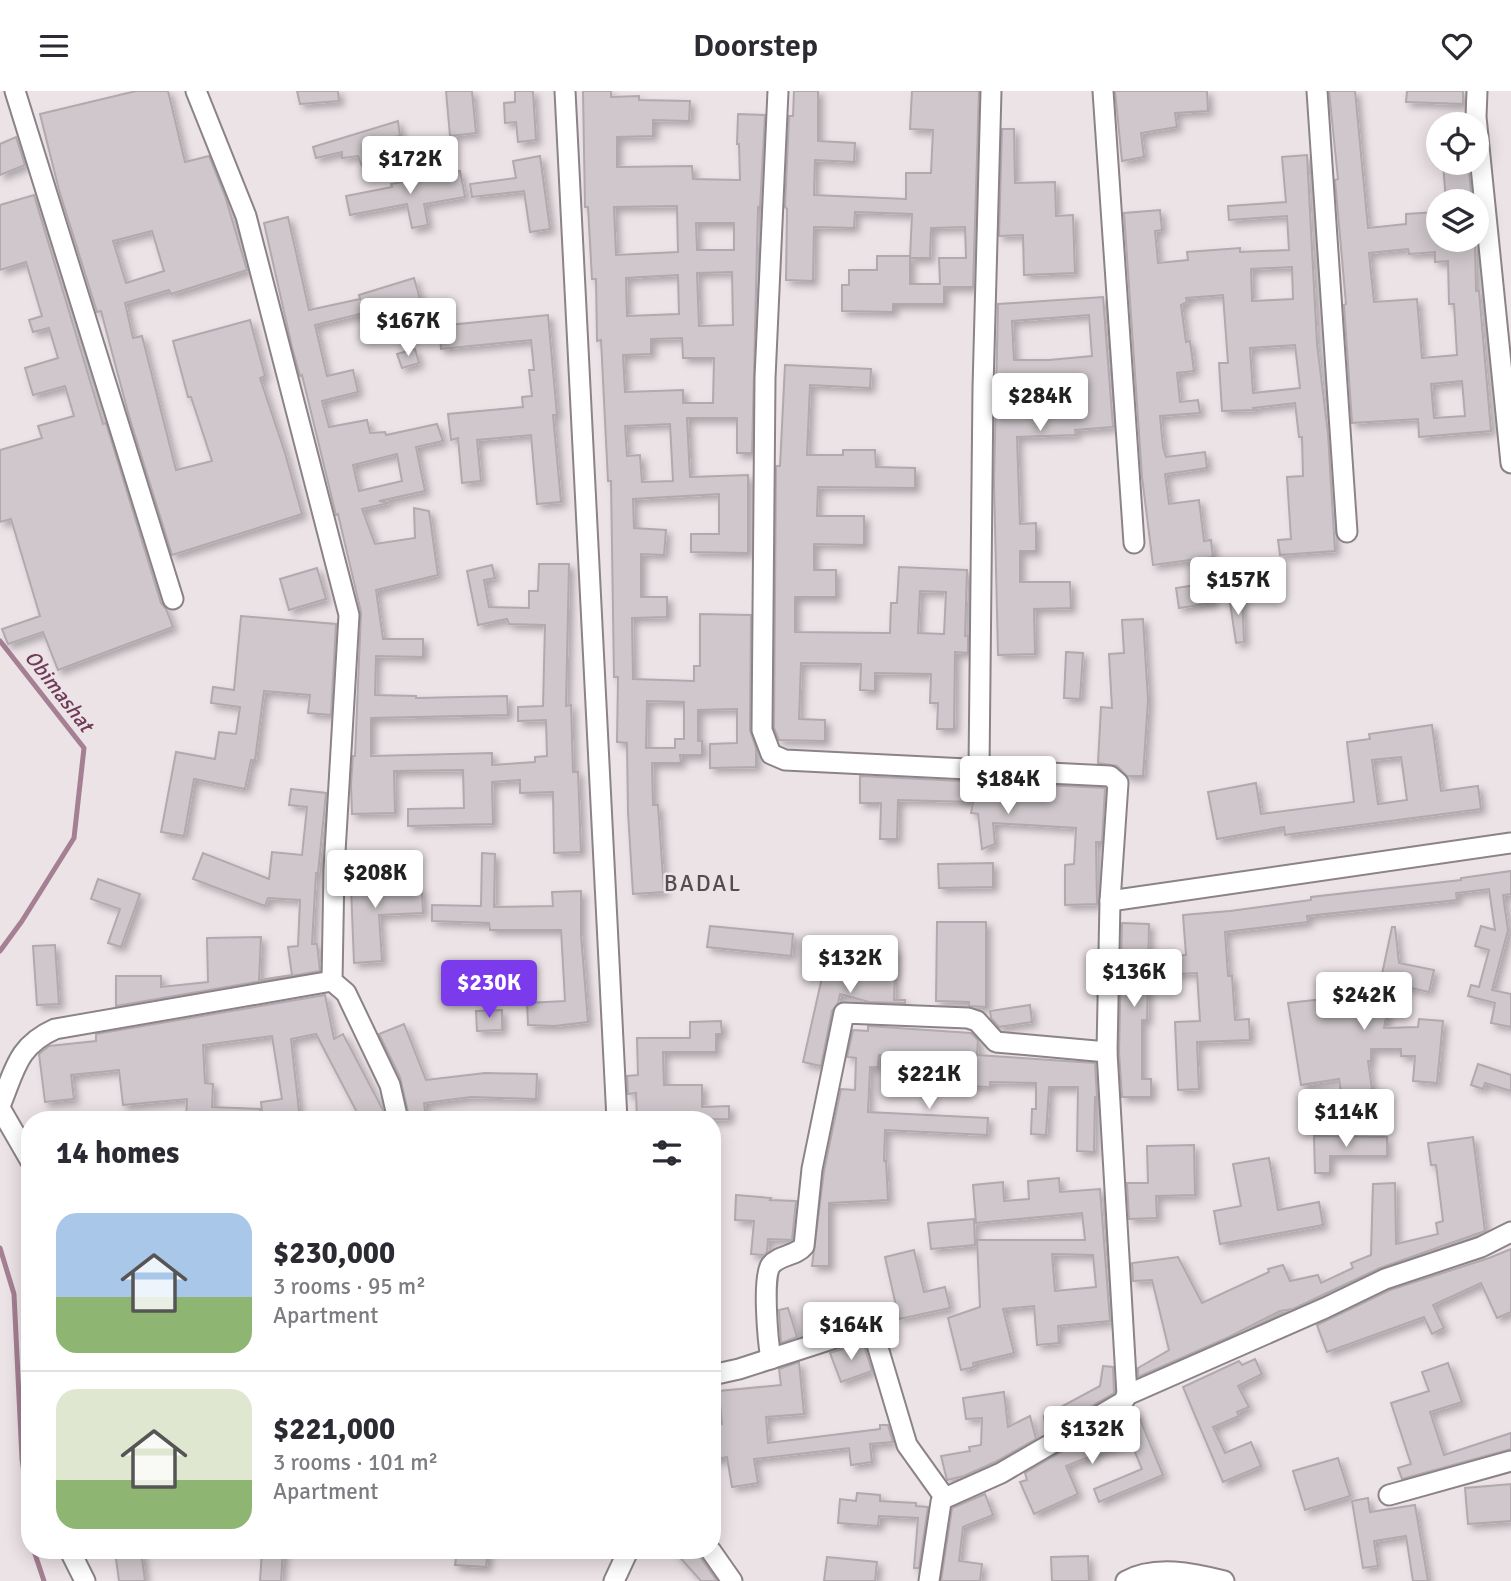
<!DOCTYPE html>
<meta charset="utf-8">
<style>
body{margin:0;font-family:Signika,sans-serif;background:#f7f7f7;color:#2b2b33;height:100vh;display:flex;flex-direction:column;font-size:26px;white-space:nowrap}
*{box-sizing:border-box;margin:0}
p{font-size:23px;color:#7c7c81}
.icon{flex:none;width:38px;height:38px;fill:none;stroke:currentColor;stroke-width:2;stroke-linecap:round;stroke-linejoin:round}
.map{position:relative;flex:1;overflow:hidden}
.details{position:absolute;left:21px;top:1020px;width:700px;height:448px;display:flex;flex-direction:column;background:#fff;border-radius:28px;box-shadow:0 4px 18px #0003}
.details>*{flex:none}
.tools{position:absolute;left:1426px;top:21px;display:grid;gap:14px}
.tools a{display:grid;place-items:center;width:63px;height:63px;border-radius:50%;background:#fff;box-shadow:0 4px 18px #0003;font-size:35px}
.price{position:absolute;translate:-50% -60px;padding:0 16px;border-radius:7px;background:#fff;color:#222;font-size:23px;line-height:46px;filter:drop-shadow(0 2px 4px #0008)}
.price::after{content:'';position:absolute;left:50%;top:42px;width:21px;height:16px;margin-left:-10px;background:inherit;clip-path:polygon(0 0,100% 0,50% 100%)}
.price.current{background:#7c3aed;color:#fff}
ul{padding:0;list-style:none}
li{display:flex;align-items:center;gap:21px;height:175px;padding:0 35px}
li+li{border-top:2px solid #e1e1e2}
li span{display:grid;place-items:center;flex:none;width:196px;height:140px;border-radius:21px;color:#555}
li>.icon{margin-inline-start:auto}
span .icon{width:84px;height:84px;fill:#fffc;stroke-width:1}
li b{font-size:30px}
h2{display:flex;justify-content:space-between;align-items:center;height:84px;padding:0 35px;font-size:30px}
header{display:flex;justify-content:space-between;align-items:center;height:91px;padding:0 35px;background:#fff;font-size:32px;font-weight:600}
.map>svg:first-child{display:block}
</style>
<header><svg class="icon" aria-label="menu" viewBox="0 0 24 24"><path d="M4 6h16M4 12h16M4 18h16"/></svg>Doorstep<svg class="icon" aria-label="heart" viewBox="0 0 24 24"><path d="M12 20l-8-8c-3-5 5-10 8-4 3-6 11-1 8 4z"/></svg></header>
<div class="map">
<svg width="1511" height="1490" viewBox="0 0 1511 1490">
<defs>
<filter id="shadow"><feDropShadow dx="4.5" dy="4.5" stdDeviation="3.5" flood-color="#0004"/></filter>
</defs>
<rect width="100%" height="100%" fill="#ece3e7"/>
<g fill="none" stroke-linecap="round" stroke-linejoin="round">
<!-- stream -->
<g stroke="#a48092" stroke-width="5">
<path d="M0 550 84 657 74 747 22 830 0 860"/>
<path d="M0 1157 14 1203 22 1368 30 1426"/>
<path d="M34 1460 44 1490"/>
</g>
</g>
<!-- building -->
<g fill="#cfc7cb" stroke="#b1a9ad" stroke-width="2" fill-rule="evenodd" filter="url(#shadow)">
<path d="M136 0H168L185 71 209 65 225 105 247 179 171 203 169 199 125 212 133 247 142 245 176 379 212 370 191 306H188L173 250 250 229 265 285 260 287 285 362 302 423 172 464 129 325 101 220 97 221 59 99 40 23ZM152 140 164 180 126 192 113 150Z"/>
<path d="M297 0H338L339 10 300 13Z"/>
<path d="M446 0H472L476 42 450 45Z"/>
<path d="M515 0H533L536 49 518 51 516 31 505 32 504 12 515 11Z"/>
<path d="M583 0H611V6L639 5V9L690 10 689 30 653 29V45L617 46V76L692 75 693 88 740 89 739 53H737L738 23 765 24 760 116H758L752 362H737V327H687L690 386 748 384V462L691 461V443H719V403L633 408 634 437 666 439 664 464 641 463V506H667V526L632 527 633 588 694 590V575H700V523L751 524 750 639 756 657V676L710 677V653L737 652V618L698 619V650H702V664H680L681 672H652L653 714H658L664 801 633 803 628 721 627 652 617 651 618 586H614L611 390H608L601 249 597 250 596 188H592L588 116H585ZM677 115 678 161 616 164 614 116ZM696 132H734V159H697ZM732 181 733 234 699 235 697 182ZM678 184 679 223 627 225 626 187ZM682 247 683 267H714L713 312H683V299L625 301 623 264 651 263V248ZM670 333 673 390 642 391 640 364 627 365 625 335ZM647 610 684 611V648H675V657H646Z"/>
<path d="M794 0H818V50L855 52 854 71 815 69 814 104 906 108V82H931L933 39 910 38 912 0H979L973 196H944V213H893V221L842 220V194H849V179H877V165H910V193H940L939 167H966L965 136 931 137 930 167H910L912 123 855 121 854 137 814 136 813 190 786 189 787 118 785 116 789 25H793Z"/>
<path d="M1115 0H1207L1208 20 1175 22 1177 36 1141 42 1144 66 1122 70Z"/>
<path d="M1329 0H1355L1368 137 1406 133V123L1438 121V149H1475L1476 200H1479L1491 340 1419 346 1418 328 1352 332 1344 214 1346 213 1335 89 1338 88ZM1408 158 1409 163 1435 161V171L1448 170 1449 213H1454L1457 264 1422 267 1417 208 1374 211 1369 162ZM1462 290 1465 325 1434 327 1431 293Z"/>
<path d="M1407 0H1463V13L1406 11Z"/>
<path d="M398 30 400 45 394 46 398 70 362 75 358 65 342 67V61L316 67 313 56Z"/>
<path d="M1002 38H1014L1015 92 1055 91 1056 125 1073 124 1075 182 1024 184 1023 144 999 145Z"/>
<path d="M16 46 25 74 0 84V53Z"/>
<path d="M1307 64 1317 253 1328 343 1335 460 1280 464 1278 449 1291 448 1287 386 1303 385 1302 346H1299L1295 312 1253 317 1254 319 1222 320 1219 272H1228L1223 204 1186 207 1187 211 1181 214 1186 251 1190 250 1194 280 1177 282 1180 311 1198 309 1200 322 1160 325 1163 356 1166 366 1205 361 1207 377 1165 383 1169 413 1199 409 1204 450 1211 449 1213 466 1153 474 1142 386 1124 122 1160 119 1162 139 1155 140 1158 172 1188 169 1187 161 1240 157V161L1289 159 1287 125 1229 129 1228 115 1286 111 1282 66ZM1292 176 1293 208 1252 210 1251 178ZM1295 254 1300 297 1253 302 1250 257Z"/>
<path d="M540 65 550 138 530 141 524 100 472 106 470 93 516 87 513 70Z"/>
<path d="M1443 72H1468L1472 110H1446Z"/>
<path d="M460 80 465 106 424 113 428 134 412 137 407 113 350 124 346 105 392 96 391 93Z"/>
<path d="M34 104 103 333 106 332 161 512 166 518 173 536 58 579 43 541 8 553 2 538 40 525 11 428 0 431V359L42 347 38 335 74 325 65 295 33 304 25 277 58 267 49 237 33 241 29 229 42 225 26 171 0 179V114Z"/>
<path d="M288 126 309 219 360 208 359 204 414 187 420 208 365 225 364 222 315 234 327 285 353 279 358 301 322 310 329 336 367 329 370 342 385 341 386 344 437 333 443 350 416 356 425 400 379 410 389 412 362 418 375 453 415 447 414 417 429 420 438 484 376 499 383 548H423V566L376 565 375 604 416 605V607L507 605 508 624 371 627V665L492 662V674L535 671V666L547 665 546 629 518 630V616L543 615 545 534 509 533 507 528 478 534 467 480 492 474 495 487 484 489 489 516 529 517V500H538L539 473H569L566 615 571 614 573 681H578L581 761 554 762 553 701 520 702V689L492 691 493 733 408 735V718L464 717 463 679 394 680 395 722 352 723 351 693 353 665H355L361 521 338 423 336 424 302 284 300 285 292 256 264 132ZM397 363 402 390 359 400 353 374Z"/>
<path d="M1103 206 1113 336 1075 339 1076 344 1017 346 1020 433 1036 432V460H1020V491H1070L1071 517 1034 518 1035 563 998 564 994 391 998 213ZM1089 224 1092 265 1049 269H1014L1012 230Z"/>
<path d="M548 224 557 324H553L561 411 537 413 531 344 477 349 481 390 462 392 458 347 451 349 448 323 523 316 522 306 532 305 529 279H534L531 249 441 258 439 235Z"/>
<path d="M415 258 419 272 402 277 397 263Z"/>
<path d="M785 274 871 278 870 297 810 294 807 364H843V359H875L876 376 915 377V397L818 396 817 425H864V454L814 453V479H836V506H795V541L890 542 891 512H897L899 476 967 479 965 545H968V562L955 561 954 638H937L938 612H930L931 583 875 582V600L860 599 861 573 801 572 799 628 825 629V650L779 649 774 637 776 375H780ZM920 500 946 501 944 543 918 542Z"/>
<path d="M317 477 326 508 289 519 280 488Z"/>
<path d="M1210 492 1213 512 1179 517 1176 497Z"/>
<path d="M1242 504 1244 551 1236 552 1229 505Z"/>
<path d="M241 525 336 533 331 624 308 622 310 604 264 600 255 669H251L245 698 194 688 184 745 161 741 176 661 215 668 219 641 236 643 240 616 211 612 213 596 234 599Z"/>
<path d="M1143 528 1148 609 1143 685H1127L1117 675 1098 672 1101 616 1112 617 1109 563 1124 562 1122 529Z"/>
<path d="M1066 561 1083 562 1080 608 1064 607Z"/>
<path d="M1432 634 1441 700 1478 695 1481 718 1285 744 1284 736 1217 748 1208 701 1256 692 1261 723 1354 711 1347 651 1370 648 1369 643ZM1401 666 1407 709 1378 713 1372 669Z"/>
<path d="M860 685 1105 697 1102 751H1096L1097 813 1065 814V774L1074 773 1076 737 993 732 995 753 982 758 978 723 971 722 973 711 898 709 897 748H880L881 712H860Z"/>
<path d="M291 698 326 702 318 782H316L312 853H317L320 880 116 915V885H161V896L208 891 207 847 261 846 259 889 292 884 288 856 298 855 300 809 268 807 265 815 193 788 203 762 269 788 272 761 302 764 307 716 289 714Z"/>
<path d="M482 762 495 763 494 816 553 815 552 801 581 800V844L588 931 554 935 528 934 527 912 565 910 561 839H490L489 832 432 830V814L481 815Z"/>
<path d="M350 770H372L373 800 422 798 423 822 379 824 382 870 354 872Z"/>
<path d="M993 772V796L939 797 938 773Z"/>
<path d="M1511 780V803L1503 804 1508 839 1492 899 1511 903V936L1491 932 1495 912 1468 905 1471 894 1479 896 1489 859 1475 855 1481 835 1495 839 1489 798 1456 802 1457 809 1307 825 1308 831 1225 841 1228 885H1232L1235 929 1249 928 1250 949 1197 951 1199 998 1178 999 1175 931 1200 930 1197 882 1176 883 1174 865 1186 864 1183 824 1230 820 1311 809V806L1461 789V787Z"/>
<path d="M98 788 140 803 121 856 108 852 120 818 91 808Z"/>
<path d="M937 831H986V916L969 915V911L936 910Z"/>
<path d="M1122 832 1149 833 1147 929H1142V988H1151V1006H1122L1119 961Z"/>
<path d="M710 835 793 843 791 865 707 856Z"/>
<path d="M1392 836H1395L1399 872 1434 879 1429 901 1393 893 1384 937 1418 936 1419 928 1443 930 1437 992 1413 990 1415 965H1401V958H1371V970H1368L1373 1005 1342 1009 1339 988 1301 994 1288 912 1378 902Z"/>
<path d="M55 854 59 913 37 914 33 855Z"/>
<path d="M871 857 896 858 894 909H905V912L869 911 840 903 838 912 832 920 821 975 803 971 825 873 870 883Z"/>
<path d="M325 904 334 948 343 943 384 1021V1024L374 1029H361L316 943 291 948 300 1029H263L261 1011 282 1008 272 945 203 954 205 992 213 993 212 1016 260 1018V1029H186L187 1008 123 1014 119 979 71 984 74 1008 45 1011 39 963 49 955 96 950V943Z"/>
<path d="M1030 914 1032 931 999 936 991 927 990 920Z"/>
<path d="M502 919V939L477 940 476 920Z"/>
<path d="M721 930 722 943H716V961H663L664 994H702V1016L729 1015V1028L637 1029 636 1002 628 1003 627 985 638 984 637 947H690V931Z"/>
<path d="M404 933 426 989 485 982 537 983 536 1008 471 1006 424 1012 426 1029H410L400 986 379 943Z"/>
<path d="M868 935 971 942 978 949 977 964 1095 972 1097 1006H1095L1094 1061 1077 1060 1078 996H1049L1046 1044 1031 1043 1032 1018H1036V992L990 991V996L961 995 962 967 879 964 878 976H870L868 1021 988 1027 987 1044 885 1039 884 1070H886L888 1109 829 1112V1175H812L824 1080 841 998 855 999 856 967 847 966 853 939 868 940Z"/>
<path d="M1478 973 1511 984V1000L1485 992 1483 998 1471 994Z"/>
<path d="M1314 1045 1387 1046V1065H1330V1082H1315Z"/>
<path d="M1473 1046 1485 1140 1380 1177 1293 1218 1280 1220 1229 1246 1138 1286V1277L1169 1259 1152 1189 1133 1190 1132 1172 1178 1166 1202 1212 1269 1181 1268 1178 1283 1174 1290 1190 1318 1184 1321 1192 1353 1177 1351 1172 1371 1164 1373 1093 1395 1092 1396 1153 1438 1143 1436 1132 1443 1130 1436 1074H1431L1428 1052Z"/>
<path d="M1194 1054 1195 1104 1156 1105 1157 1127 1129 1128 1127 1092H1148L1147 1055Z"/>
<path d="M1269 1067 1278 1119 1319 1111 1323 1134 1220 1153 1214 1120 1241 1115 1233 1073Z"/>
<path d="M1059 1087 1060 1101 1100 1098 1110 1230 1058 1235 1059 1252 1037 1254 1034 1215 1003 1218 1014 1262 973 1272 974 1276 961 1279 948 1227 980 1216 977 1149H1085L1082 1122 976 1132 973 1094 1003 1091 1004 1110 1029 1108 1028 1090ZM1052 1163 1093 1164 1096 1196 1055 1200Z"/>
<path d="M736 1104 771 1107 770 1109 796 1110 792 1149 768 1148 767 1161 764 1164 751 1163 754 1130 735 1129Z"/>
<path d="M974 1128 975 1154 931 1158 928 1132Z"/>
<path d="M1511 1158V1221L1497 1227 1481 1192 1433 1214 1444 1237 1432 1243 1424 1226 1327 1261 1317 1234 1390 1199 1489 1167Z"/>
<path d="M914 1159 924 1201 945 1196 950 1217 899 1228 885 1166Z"/>
<path d="M788 1217 797 1246 781 1252 779 1219Z"/>
<path d="M863 1251 872 1280 841 1291 830 1262Z"/>
<path d="M1255 1268 1262 1283 1238 1295 1249 1316 1237 1321 1239 1325 1213 1336 1225 1362 1251 1351 1261 1375 1223 1391 1183 1296 1239 1270 1242 1274Z"/>
<path d="M799 1271 804 1323 766 1326 768 1352 880 1338V1334H888L893 1351 870 1353 872 1371 851 1374 849 1357 754 1368 758 1392 732 1396 727 1366 712 1369V1336L722 1333 719 1300 781 1294 779 1278Z"/>
<path d="M1448 1272 1462 1311 1430 1321 1444 1364 1511 1342V1358L1402 1388 1398 1377 1411 1373 1391 1312 1429 1300 1422 1281Z"/>
<path d="M1103 1275 1113 1276 1114 1302 1046 1342 1044 1325 1100 1295Z"/>
<path d="M1004 1301 1008 1336 1030 1325 1036 1348 995 1371 964 1385 947 1389 941 1365 970 1360 969 1356 981 1354 982 1327 966 1328 963 1307Z"/>
<path d="M1137 1321 1163 1384 1099 1411 1094 1398 1142 1378 1130 1349 1066 1375 1078 1403 1034 1423 1020 1391 1027 1389 1025 1382 1111 1332Z"/>
<path d="M1338 1367 1350 1405 1305 1419 1293 1380Z"/>
<path d="M1511 1393V1430L1468 1433 1465 1397Z"/>
<path d="M857 1402 880 1404V1410L916 1412V1415L928 1416 919 1477H914L918 1427 879 1425 878 1435 838 1432 840 1408 856 1410Z"/>
<path d="M985 1403 993 1424 963 1436 959 1470 982 1473 980 1490H941L952 1417Z"/>
<path d="M1368 1407 1370 1421 1415 1414 1428 1490H1413L1406 1445 1374 1450 1378 1475 1363 1477 1352 1410Z"/>
<path d="M115 1460H141L145 1490H119Z"/>
<path d="M262 1460H283L281 1490H260Z"/>
<path d="M457 1460H488L486 1476 455 1474Z"/>
<path d="M674 1460H699L701 1467 717 1490H701Z"/>
<path d="M1088 1465 1089 1490H1052L1051 1466Z"/>
<path d="M827 1466 877 1471 875 1490H824Z"/>
</g>
<g fill="none" stroke-linecap="round" stroke-linejoin="round">
<!-- minor casing -->
<g stroke="#8b8387" stroke-width="23">
<g id="minor">
<path d="M15 0 173 508"/>
<path d="M196 0 246 125 349 524 334 778 332 890 346 902 390 994 398 1029"/>
<path d="M565 0 617 1029"/>
<path d="M778 0 765 287 762 639 771 663 785 669 1110 685 1118 692 1110 810 1107 961 1127 1304"/>
<path d="M1103 0 1134 452"/>
<path d="M1317 0 1347 441"/>
<path d="M1477 0 1476 26 1511 372"/>
<path d="M979 679 983 297 991 0"/>
<path d="M1110 810 1511 752"/>
<path d="M0 1015C15 979 17 955 55 938L332 890"/>
<path d="M0 1017 30 1069"/>
<path d="M771 1268C768 1251 762 1186 771 1174 779 1164 796 1165 804 1155L812 1078 844 922 968 927 977 930 996 951 1107 961"/>
<path d="M712 1284 739 1278 863 1238 873 1240 907 1354 945 1407"/>
<path d="M1389 1404 1511 1370"/>
<path d="M70 1460 85 1490"/>
<path d="M711 1460 732 1490"/>
<path d="M614 1490 628 1460"/>
<path d="M929 1490 941 1411 945 1407 1001 1382 1123 1311 1127 1304 1325 1217 1385 1188 1481 1156 1511 1141"/>
<path d="M1126 1490C1155 1474 1193 1482 1224 1490"/>
</g>
</g>
<!-- minor -->
<use href="#minor" stroke="#fff" stroke-width="19"/>
</g>
<g text-anchor="middle" dominant-baseline="central" stroke-width="5" stroke-linejoin="round" paint-order="stroke">
<!-- water labels -->
<g font-size="21" font-style="italic" fill="#6f3b57" stroke="#ece3e7">
<text transform="translate(59 600) rotate(52)">Obimashat</text>
</g>
<!-- quarter labels -->
<g font-size="23" letter-spacing="2" fill="#544d50" stroke="#ece3e7">
<text x="703" y="792">BADAL</text>
</g>
</g>
</svg>
<div class="tools">
<a><svg class="icon" aria-label="locate" viewBox="0 0 24 24"><circle cx="12" cy="12" r="6"/><path d="M12 2v4M12 18v4M2 12h4M18 12h4"/></svg></a>
<a><svg class="icon" aria-label="layers" viewBox="0 0 24 24"><path d="M12 4l9 5-9 5-9-5zM3 14l9 5 9-5"/></svg></a>
</div>
<b class="price" style="left:410px;top:105px">$172K</b>
<b class="price" style="left:408px;top:267px">$167K</b>
<b class="price" style="left:1040px;top:342px">$284K</b>
<b class="price" style="left:1238px;top:526px">$157K</b>
<b class="price" style="left:1008px;top:725px">$184K</b>
<b class="price" style="left:375px;top:819px">$208K</b>
<b class="price" style="left:850px;top:904px">$132K</b>
<b class="price" style="left:1134px;top:918px">$136K</b>
<b class="price current" style="left:489px;top:929px">$230K</b>
<b class="price" style="left:1364px;top:941px">$242K</b>
<b class="price" style="left:929px;top:1020px">$221K</b>
<b class="price" style="left:1346px;top:1058px">$114K</b>
<b class="price" style="left:851px;top:1271px">$164K</b>
<b class="price" style="left:1092px;top:1375px">$132K</b>
<section class="details">
<h2>14 homes<svg class="icon" aria-label="filters" viewBox="0 0 24 24"><path d="M4 7h16M4 17h16"/><circle cx="9" cy="7" r="2"/><circle cx="15" cy="17" r="2"/></svg></h2>
<ul>
<li><span style="background:linear-gradient(#a9c7e8 60%,#8fb573 0)"><svg class="icon" aria-label="home" viewBox="0 0 24 24"><path d="M3 11l9-7 9 7M6 9v11h12V9"/></svg></span><div><b>$230,000</b><p>3 rooms · 95 m²</p><p>Apartment</p></div></li>
<li><span style="background:linear-gradient(#dfe7d0 65%,#8fb573 0)"><svg class="icon" aria-label="home" viewBox="0 0 24 24"><path d="M3 11l9-7 9 7M6 9v11h12V9"/></svg></span><div><b>$221,000</b><p>3 rooms · 101 m²</p><p>Apartment</p></div></li>
</ul>
</section>
</div>
